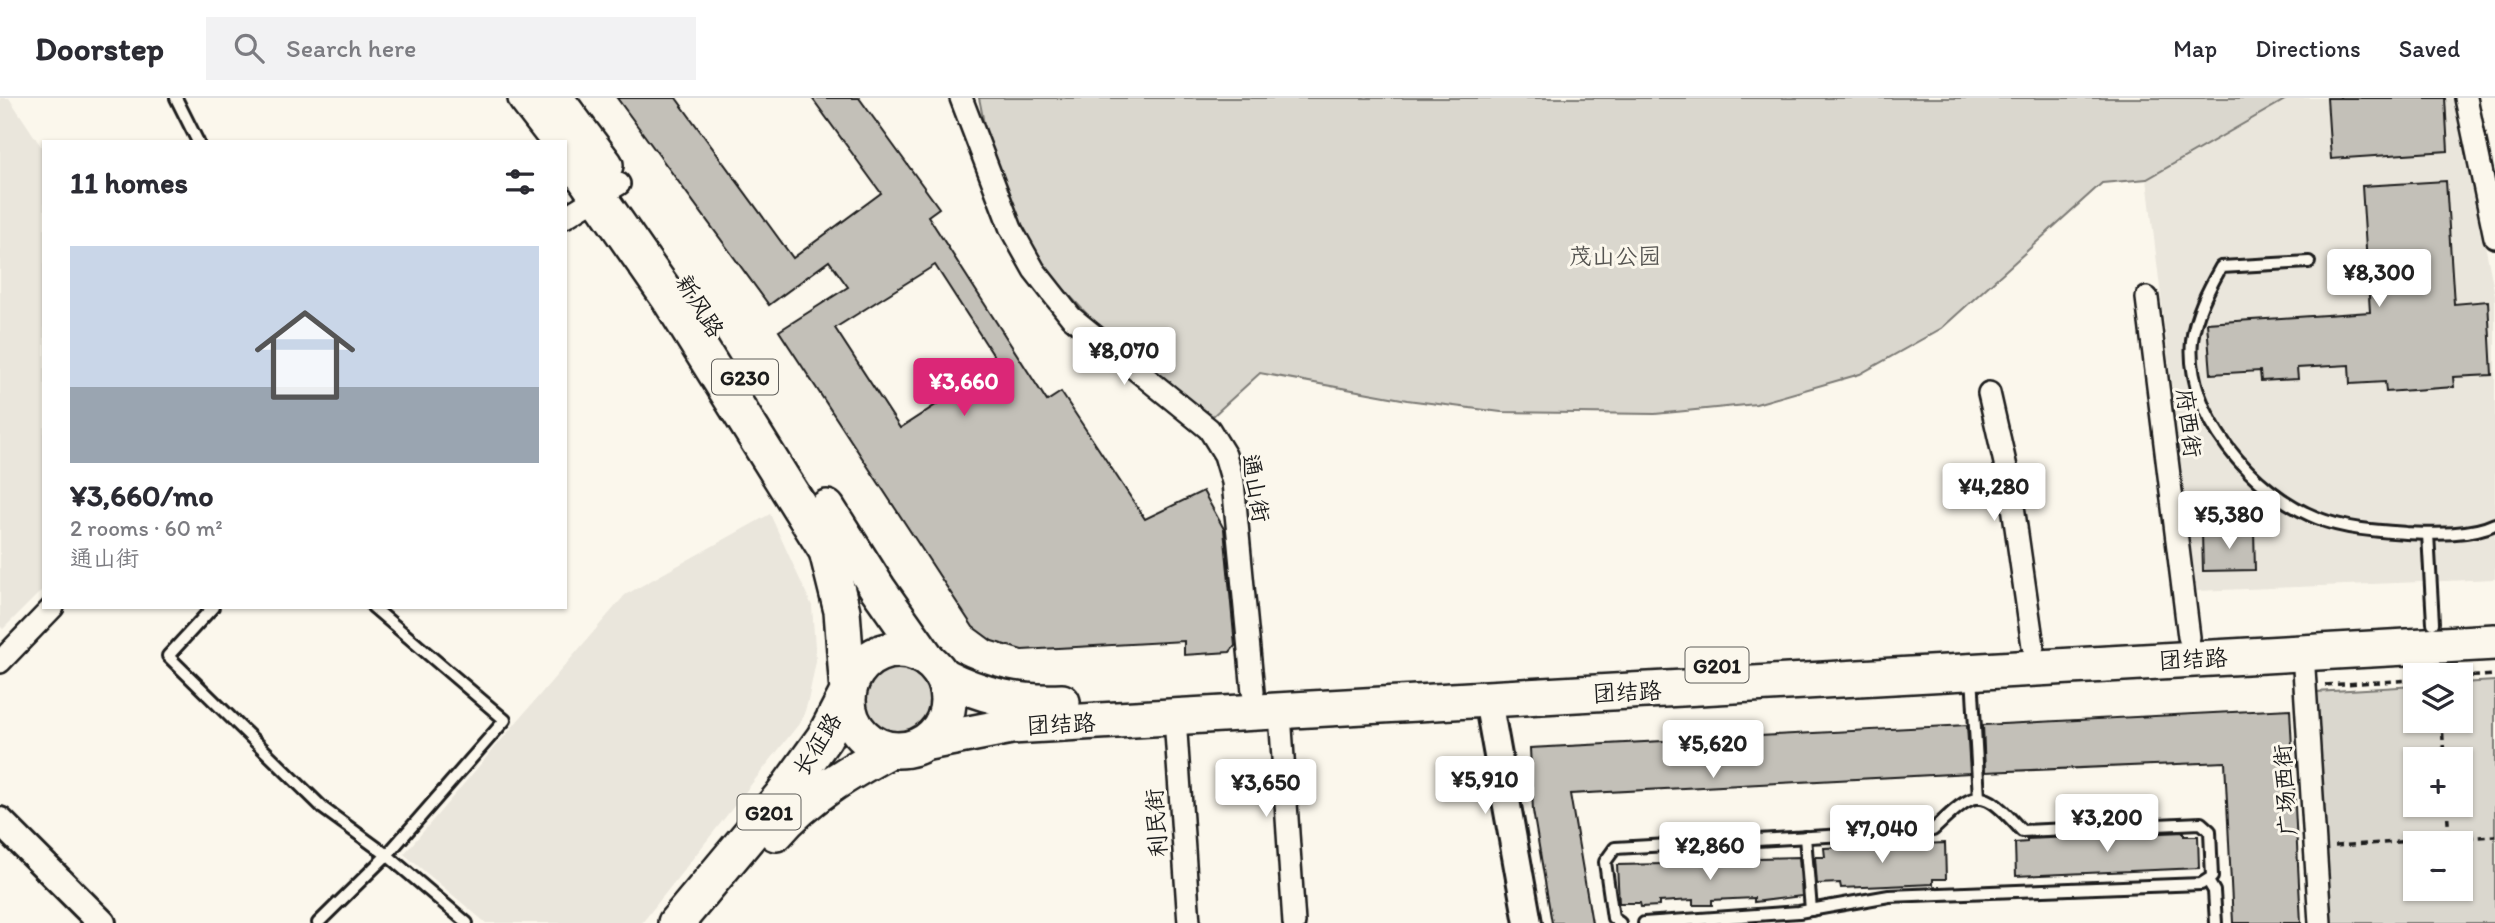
<!DOCTYPE html>
<meta charset="utf-8">
<style>
body{margin:0;font-family:Itim,"LXGW WenKai TC",sans-serif;background:#f2f2f3;color:#2b2b33;height:100vh;display:flex;flex-direction:column;font-size:26px;white-space:nowrap}
*{box-sizing:border-box;margin:0}
p{font-size:23px;color:#7c7c81}
.icon{flex:none;width:38px;height:38px;fill:none;stroke:currentColor;stroke-width:2;stroke-linecap:round;stroke-linejoin:round}
.map{position:relative;flex:1;overflow:hidden}
.drawer{position:absolute;left:42px;top:42px;width:525px;height:469px;display:flex;flex-direction:column;background:#fff;border-radius:0px;box-shadow:0 2px 5px #0004}
.drawer>*{flex:none}
.tools{position:absolute;left:2403px;top:565px;display:grid;gap:14px}
.tools a{display:grid;place-items:center;width:70px;height:70px;border-radius:0px;background:#fff;box-shadow:0 2px 5px #0004;font-size:35px}
.price{position:absolute;translate:-50% -60px;padding:0 16px;border-radius:7px;background:#fff;color:#222;font-size:23px;line-height:46px;filter:drop-shadow(0 2px 4px #0008)}
.price::after{content:'';position:absolute;left:50%;top:42px;width:21px;height:16px;margin-left:-10px;background:inherit;clip-path:polygon(0 0,100% 0,50% 100%)}
.price.current{background:#db2777;color:#fff}
ul{padding:0;list-style:none}
li{display:grid;align-content:center;gap:14px;height:371px;padding:0 28px}
li span{display:grid;place-items:center;height:217px;border-radius:0px;color:#555}
li>.icon{margin-inline-start:auto}
span .icon{width:126px;height:126px;fill:#fffc;stroke-width:1}
li b{font-size:30px}
h2{display:flex;justify-content:space-between;align-items:center;height:84px;padding:0 28px;font-size:30px}
header{display:flex;align-items:center;gap:42px;box-sizing:border-box;height:98px;padding:0 35px;background:#fff;border-bottom:2px solid #e1e1e2}
header strong{font-size:33px}
nav{display:flex;gap:38px;margin-inline-start:auto;font-size:24px}
.search{width:490px;height:63px;background:#f2f2f3;display:flex;align-items:center;gap:18px;box-sizing:border-box;padding:0 24px;border-radius:0px;color:#7c7c81;font-size:26px}
.map>svg:first-child{display:block}
</style>
<header>
<strong>Doorstep</strong>
<div class="search"><svg class="icon" aria-label="search" viewBox="0 0 24 24"><circle cx="10" cy="10" r="6"/><path d="M15 15l6 6"/></svg>Search here</div>
<nav><a>Map</a><a>Directions</a><a>Saved</a></nav>
</header>
<div class="map">
<svg width="2495" height="825" viewBox="0 0 2495 825">
<rect width="100%" height="100%" fill="#fbf7ec"/>
<filter id="ink" filterUnits="userSpaceOnUse"><feTurbulence type="fractalNoise" baseFrequency=".0143" numOctaves="2"/><feDisplacementMap in="SourceGraphic" scale="14" xChannelSelector="R" yChannelSelector="G"/><feConvolveMatrix kernelMatrix="1 2 1 2 8 2 1 2 1" color-interpolation-filters="sRGB"/></filter>
<g filter="url(#ink)">
<!-- built -->
<g fill="#eae6dc">
<path d="M0 0H9L44 53V490L3 531 0 528Z"/>
<path d="M2288 0H2456L2495 197V481L2196 493 2147 81Z"/>
<path d="M770 416 812 508 816 563 808 603 802 622 642 825H486L404 756 625 497Z"/>
</g>
<!-- green -->
<g fill="#dad7ce" stroke="#7b7a75" stroke-width="2" fill-rule="evenodd">
<path d="M979 0H2288L2147 81 2102 85 1942 230 1860 276 1756 306 1655 316 1501 314 1407 302 1260 275 1213 318C1128 259 1035 184 998 84 988 58 985 27 979 0Z"/>
<circle cx="900" cy="604" r="35"/>
<path d="M2495 583V825H2331L2316 594 2415 588V623H2460L2461 585ZM2415 662H2460V707H2415ZM2415 746H2460V791H2415Z"/>
</g>
<!-- building -->
<g fill="#c3c0b8" stroke="#1c1c1c" stroke-width="2" fill-rule="evenodd">
<path d="M617 0H676L793 160 881 95 812 0H859L939 110 928 118 1047 303 1061 294 1145 421 1203 393 1224 431 1235 548 1230 554 1184 557V543L1022 552 992 543 973 529 779 233 848 189 829 163 769 207ZM935 167 999 266 900 330 835 230Z"/>
<path d="M2327 0H2445L2448 53 2331 61Z"/>
<path d="M2446 83 2454 206 2488 203 2492 277 2453 279 2454 289 2386 294 2385 284 2350 286 2349 267 2297 270 2298 281 2261 283 2260 273 2211 276 2207 225 2370 214 2362 88Z"/>
<path d="M2254 432 2255 472 2203 473 2202 434Z"/>
<path d="M2290 611 2301 825H2233L2225 664 1985 674 1983 627Z"/>
<path d="M1967 627 1970 675 1570 696 1592 825H1552L1533 713 1530 650Z"/>
<path d="M2184 734V738H2198L2199 770 2016 778 2015 745 2027 744V741Z"/>
<path d="M1945 745 1946 781H1933V786L1841 790 1840 785 1817 786 1815 759H1825L1824 750Z"/>
<path d="M1799 759 1802 798 1754 804V800L1712 802V807H1693V802L1659 804V808L1641 809 1640 805H1619L1617 767 1758 764V760Z"/>
</g>
<g fill="none" stroke-linecap="round" stroke-linejoin="round">
<!-- service casing -->
<g stroke="#1c1c1c" stroke-width="16">
<g id="service">
<path d="M176 0 198 44"/>
<path d="M2309 164 2221 169C2208 192 2195 217 2192 243 2185 316 2253 395 2317 420 2344 431 2377 433 2406 435 2433 436 2470 438 2495 426"/>
<path d="M2428 436 2433 525"/>
<path d="M213 509 168 558 324 711 387 757 467 825"/>
<path d="M1972 577 1979 700"/>
<path d="M1805 739 1811 812"/>
<path d="M2208 783 2214 793 2216 825"/>
<path d="M318 825 387 757 505 622 373 509"/>
<path d="M1620 825 1613 820 1605 764 1615 750 1933 732C1976 691 1981 687 2022 733L2201 725 2210 733 2212 779 2201 786 1889 798 1799 814 1644 825"/>
</g>
</g>
<!-- minor casing -->
<g stroke="#1c1c1c" stroke-width="26">
<g id="minor">
<path d="M961 0 1011 131 1034 172 1071 219 1209 331 1225 357 1233 384 1253 594"/>
<path d="M2466 0 2495 139"/>
<path d="M565 119 619 86"/>
<path d="M2147 200 2189 539"/>
<path d="M1989 295 2010 387 2033 548"/>
<path d="M2303 555 2320 825"/>
<path d="M0 564 53 509"/>
<path d="M1280 615 1294 825"/>
<path d="M1175 620 1189 825"/>
</g>
</g>
<!-- tertiary casing -->
<g stroke="#1c1c1c" stroke-width="32">
<g id="tertiary">
<path d="M1488 602 1528 825"/>
<path d="M0 723 102 825"/>
</g>
</g>
<!-- trunk casing -->
<g stroke="#1c1c1c" stroke-width="40">
<g id="trunk">
<path d="M526 0 560 44"/>
<path d="M555 0 605 67"/>
<path d="M565 51 669 200 827 453 842 513 848 594 824 640 782 698 676 825"/>
<path d="M827 410 878 491 928 562"/>
<circle cx="898" cy="602" r="50"/>
<path d="M943 578C982 598 1019 606 1062 604"/>
<path d="M928 644 1011 628 2495 544"/>
<path d="M776 735C806 699 849 674 890 652"/>
</g>
</g>
<!-- path -->
<g stroke="#1c1c1c" stroke-width="3.5" stroke-dasharray="7 5" stroke-linecap="butt">
<path d="M2460 579 2495 577"/>
<path d="M2325 587 2415 582"/>
<path d="M2442 623 2444 662"/>
<path d="M2447 707 2449 741"/>
<path d="M2335 748 2495 738"/>
</g>
<!-- service -->
<use href="#service" stroke="#fbf7ec" stroke-width="10"/>
<!-- minor -->
<use href="#minor" stroke="#fbf7ec" stroke-width="21"/>
<!-- tertiary -->
<use href="#tertiary" stroke="#fbf7ec" stroke-width="26"/>
<!-- trunk -->
<use href="#trunk" stroke="#fbf7ec" stroke-width="35"/>
</g>
</g>
<g text-anchor="middle" dominant-baseline="central" stroke-width="6" stroke-linejoin="round" paint-order="stroke">
<!-- shield labels -->
<g fill="#fbf7ec" stroke="#5f5e5a" stroke-width="2">
<rect x="712" y="261.5" width="66" height="35" rx="5"/>
<rect x="1685.5" y="549.5" width="63" height="35" rx="5"/>
<rect x="737.5" y="696.5" width="63" height="35" rx="5"/>
</g>
<g font-size="21" font-weight="bold" fill="#1c1c1c">
<text x="745" y="279">G230</text>
<text x="1717" y="567">G201</text>
<text x="769" y="714">G201</text>
</g>
<!-- park labels -->
<g font-size="23" fill="#555451" stroke="#fbf7ec">
<text x="1615" y="158">茂山公园</text>
</g>
<!-- street labels -->
<g font-size="23" fill="#1c1c1c" stroke="#fbf7ec">
<text transform="translate(700 208) rotate(58)">新风路</text>
<text transform="translate(2189 325) rotate(83)">府西街</text>
<text transform="translate(1256 390) rotate(80)">通山街</text>
<text transform="translate(2193 561) rotate(-3)">团结路</text>
<text transform="translate(1627 594) rotate(-3)">团结路</text>
<text transform="translate(1061 626) rotate(-3)">团结路</text>
<text transform="translate(817 646) rotate(-58)">长征路</text>
<text transform="translate(2285 692) rotate(-94)">广场西街</text>
<text transform="translate(1156 725) rotate(-94)">利民街</text>
</g>
</g>
</svg>
<div class="tools">
<a><svg class="icon" aria-label="layers" viewBox="0 0 24 24"><path d="M12 4l9 5-9 5-9-5zM3 14l9 5 9-5"/></svg></a>
<a>+</a>
<a>−</a>
</div>
<b class="price" style="left:2379px;top:211px">¥8,300</b>
<b class="price" style="left:1124px;top:289px">¥8,070</b>
<b class="price current" style="left:964px;top:320px">¥3,660</b>
<b class="price" style="left:1994px;top:425px">¥4,280</b>
<b class="price" style="left:2229px;top:453px">¥5,380</b>
<b class="price" style="left:1713px;top:682px">¥5,620</b>
<b class="price" style="left:1485px;top:718px">¥5,910</b>
<b class="price" style="left:1266px;top:721px">¥3,650</b>
<b class="price" style="left:2107px;top:756px">¥3,200</b>
<b class="price" style="left:1882px;top:767px">¥7,040</b>
<b class="price" style="left:1710px;top:784px">¥2,860</b>
<section class="drawer">
<h2>11 homes<svg class="icon" aria-label="filters" viewBox="0 0 24 24"><path d="M4 7h16M4 17h16"/><circle cx="9" cy="7" r="2"/><circle cx="15" cy="17" r="2"/></svg></h2>
<ul>
<li><span style="background:linear-gradient(#c9d6e8 65%,#9aa5b1 0)"><svg class="icon" aria-label="home" viewBox="0 0 24 24"><path d="M3 11l9-7 9 7M6 9v11h12V9"/></svg></span><div><b>¥3,660/mo</b><p>2 rooms · 60 m²</p><p>通山街</p></div></li>
</ul>
</section>
</div>
